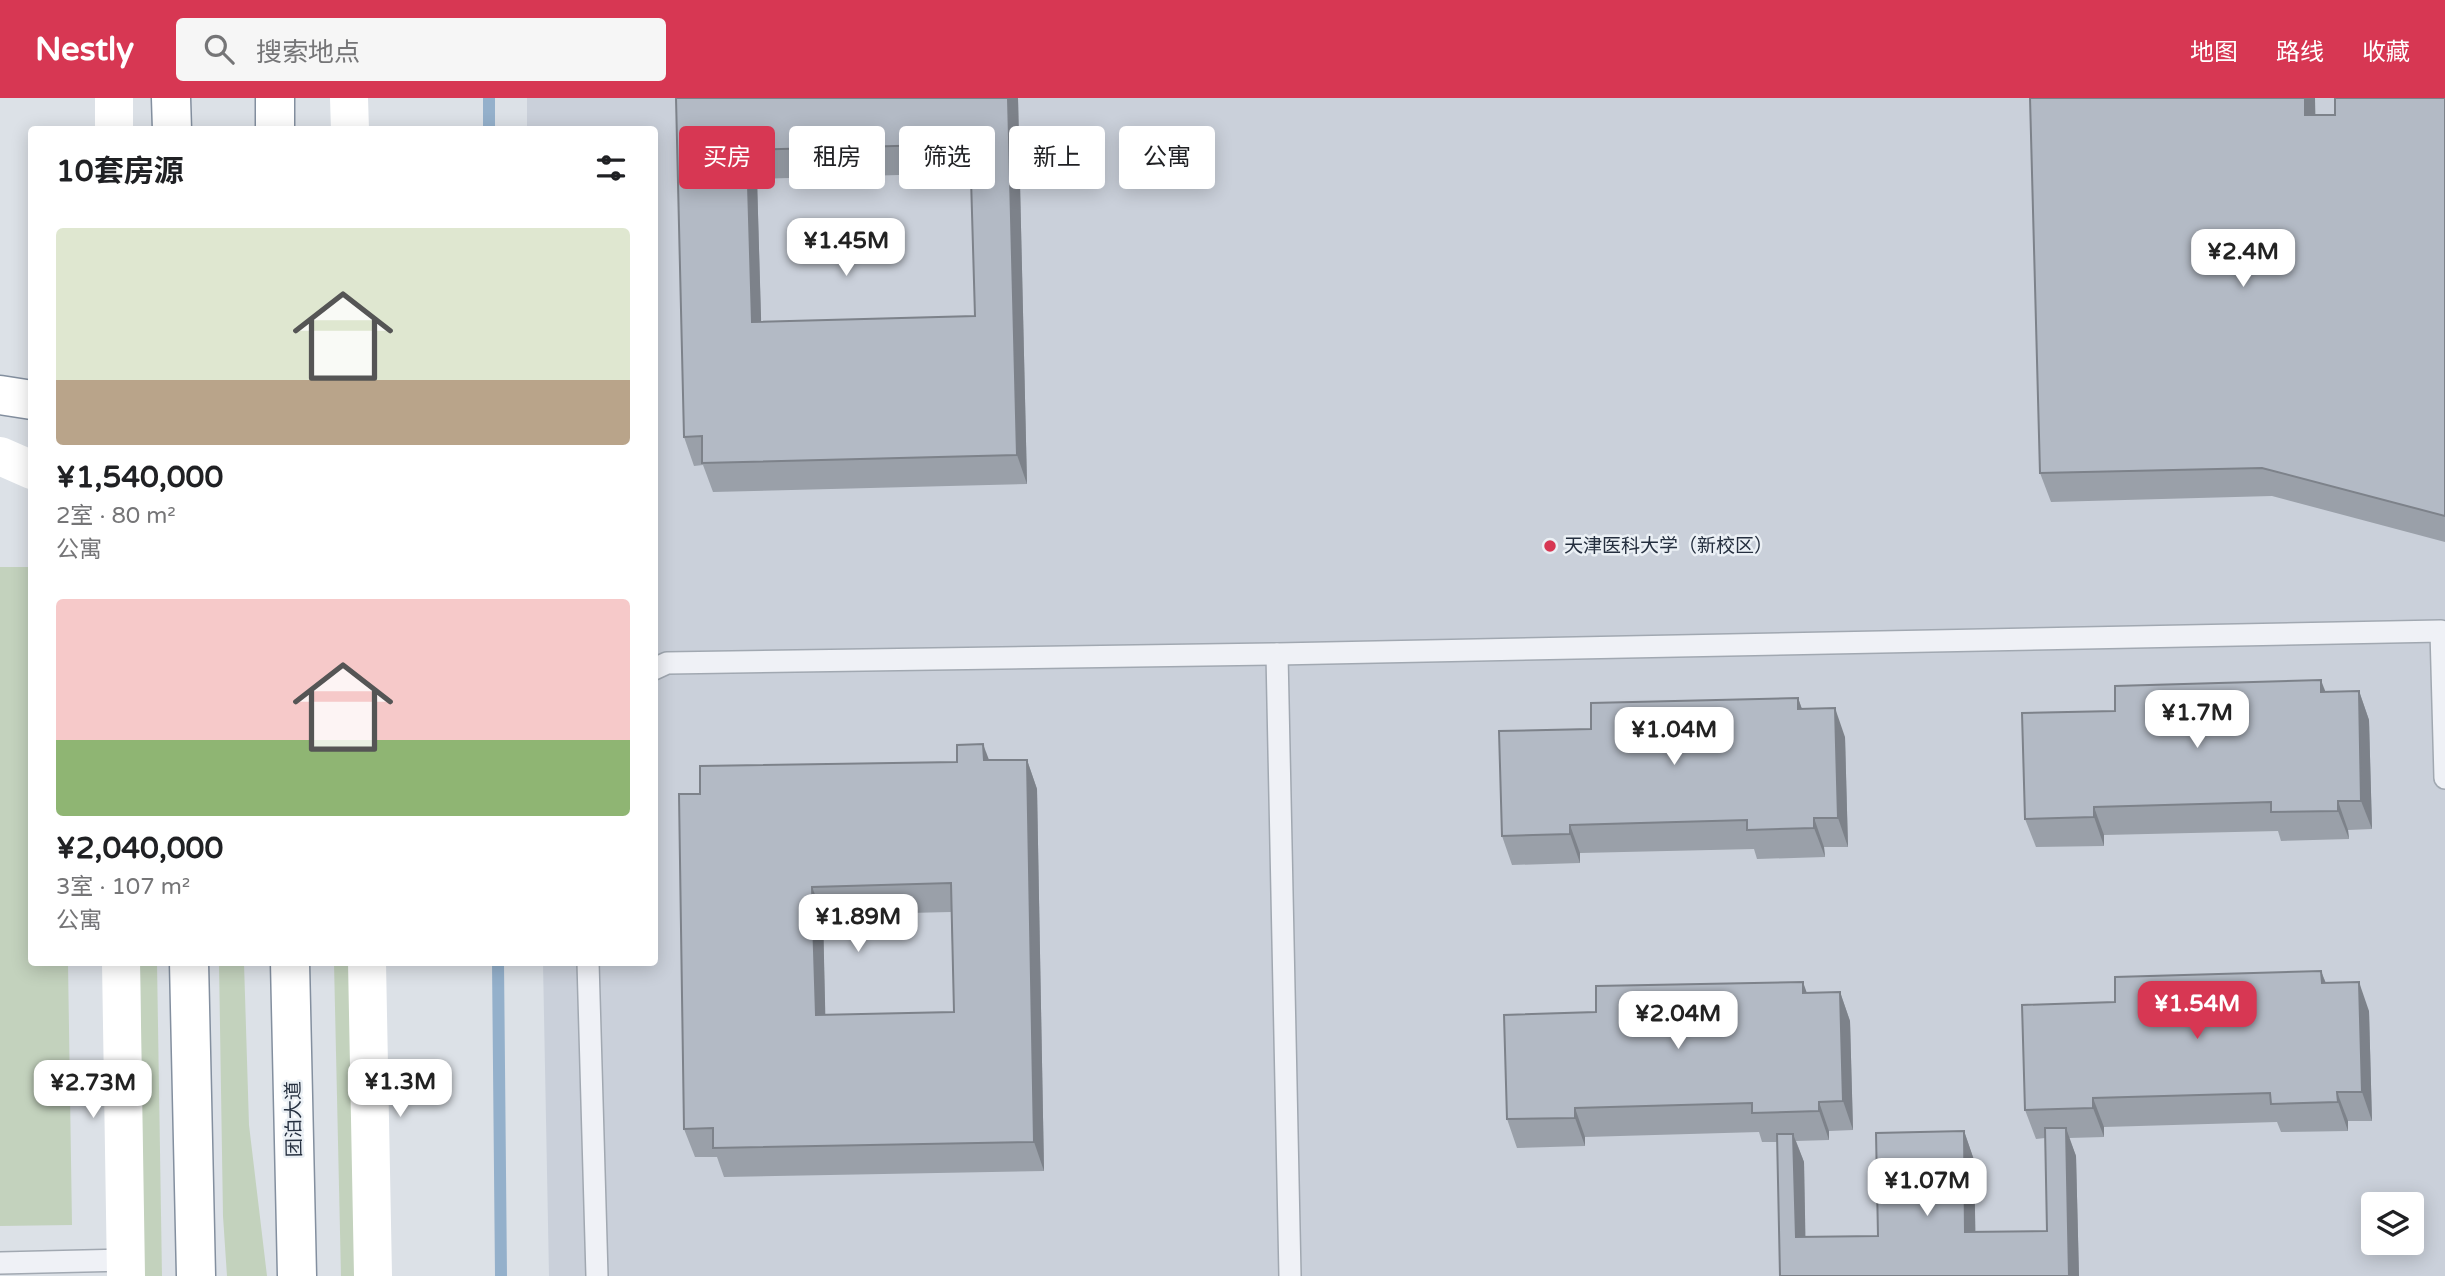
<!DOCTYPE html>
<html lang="zh">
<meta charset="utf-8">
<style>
body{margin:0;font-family:"Varela Round","Noto Sans SC",sans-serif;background:#f6f6f6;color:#202124;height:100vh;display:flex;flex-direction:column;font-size:26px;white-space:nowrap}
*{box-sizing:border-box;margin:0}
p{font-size:23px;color:#757577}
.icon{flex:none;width:38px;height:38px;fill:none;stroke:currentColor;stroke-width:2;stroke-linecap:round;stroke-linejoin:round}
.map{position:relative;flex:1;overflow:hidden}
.panel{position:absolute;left:28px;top:28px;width:630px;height:840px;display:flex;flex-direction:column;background:#fff;border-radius:7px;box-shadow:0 4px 18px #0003}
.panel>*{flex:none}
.banner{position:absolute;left:679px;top:28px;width:665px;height:63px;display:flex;gap:14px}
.tools{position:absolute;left:2361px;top:1094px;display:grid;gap:14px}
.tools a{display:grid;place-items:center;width:63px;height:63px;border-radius:7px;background:#fff;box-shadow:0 4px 18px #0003;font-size:35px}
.price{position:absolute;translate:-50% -60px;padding:0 16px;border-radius:14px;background:#fff;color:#222;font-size:23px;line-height:46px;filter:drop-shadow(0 2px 4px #0008)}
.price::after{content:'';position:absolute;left:50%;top:42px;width:21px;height:16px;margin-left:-10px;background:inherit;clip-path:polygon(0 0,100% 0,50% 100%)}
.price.active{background:#d73753;color:#fff}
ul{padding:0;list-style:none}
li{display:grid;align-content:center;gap:14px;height:371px;padding:0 28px}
li span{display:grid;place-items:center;height:217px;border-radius:7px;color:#555}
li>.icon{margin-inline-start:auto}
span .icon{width:126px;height:126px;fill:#fffc;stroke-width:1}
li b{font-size:30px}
h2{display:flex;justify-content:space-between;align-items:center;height:84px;padding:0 28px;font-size:30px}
.tag{padding:0 24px;border-radius:7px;background:#fff;box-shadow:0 4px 18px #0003;font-size:24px;line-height:63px}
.tag.active{background:#d73753;color:#fff}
header{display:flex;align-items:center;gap:42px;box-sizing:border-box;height:98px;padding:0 35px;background:#d73753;color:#fff}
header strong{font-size:33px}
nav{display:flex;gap:38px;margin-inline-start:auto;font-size:24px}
.search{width:490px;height:63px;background:#f6f6f6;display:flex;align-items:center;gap:18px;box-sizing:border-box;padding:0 24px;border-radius:7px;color:#757577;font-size:26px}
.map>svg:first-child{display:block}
</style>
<header>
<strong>Nestly</strong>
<div class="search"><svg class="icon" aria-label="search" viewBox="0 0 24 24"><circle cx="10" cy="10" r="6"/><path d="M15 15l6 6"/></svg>搜索地点</div>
<nav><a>地图</a><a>路线</a><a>收藏</a></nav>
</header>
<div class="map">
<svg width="2445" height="1178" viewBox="0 0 2445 1178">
<rect width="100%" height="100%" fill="#dce1e7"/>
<!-- built -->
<path fill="#cad0da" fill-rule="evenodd" d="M527 0H2445V1178H549L543 865 654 864V32L527 31ZM2373 1106H2412V1144H2373Z"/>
<!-- green -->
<g fill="#c3d2bd">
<path d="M0 469H31L32 864 68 865 72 1127 0 1128Z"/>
<path d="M140 865H157L162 1178H144Z"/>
<path d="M219 865H244L249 1027 267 1178H227L223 1118Z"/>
<path d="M334 865H350L356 1178H341Z"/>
</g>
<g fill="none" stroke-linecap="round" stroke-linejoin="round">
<!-- stream -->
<g stroke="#94b0cb" stroke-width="12">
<path d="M489 0V32"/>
<path d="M498 864 501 1178"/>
</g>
<!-- lane casing -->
<g stroke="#a1a8b1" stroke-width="24">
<g id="lane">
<path d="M1277 556 1290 1178"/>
<path d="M654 571 667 565 1277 556 2441 533 2445 680"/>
<path d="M588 864 597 1178"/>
<path d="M0 1165 126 1162"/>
</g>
</g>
<!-- highway casing -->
<g stroke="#838f9f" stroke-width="41">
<g id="highway">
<path d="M171 0 172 32"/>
<path d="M275 0V32"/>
<path d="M0 297 32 302"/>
<path d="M189 864 196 1178"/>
<path d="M290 864 297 1178"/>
</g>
</g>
<!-- lane -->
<use href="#lane" stroke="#eff1f6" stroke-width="21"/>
<!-- secondary -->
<g stroke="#fff" stroke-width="38">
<path d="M114 0V32"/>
<path d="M349 0 350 32"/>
<path d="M0 358 32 372"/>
<path d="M121 864 126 1178"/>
<path d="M367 864 373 1178"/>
</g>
<!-- highway -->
<use href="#highway" stroke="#fff" stroke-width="38"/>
</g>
<!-- wall -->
<g fill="#9aa0a9" fill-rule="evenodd">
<path d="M676 0H1018L1027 386 713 394 703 367 694 368 684 339ZM971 75 975 218 761 224 757 81Z"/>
<path d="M2445 0V444L2272 398 2051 404 2040 375 2315 17H2335Z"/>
<path d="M2359 593 2369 622 2372 731 2348 732 2349 741 2281 743 2278 733 2104 737V748L2036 749 2025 721 2325 594Z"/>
<path d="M1798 600 1802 611 1845 639 1848 749H1824L1825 759 1757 761 1754 751 1580 755V765L1512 767 1502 738 1591 631Z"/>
<path d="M1027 662 1037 691 1044 1073 724 1079 717 1059H695L684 1031 700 696 957 664ZM951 814 954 914 825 917 823 817Z"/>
<path d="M2321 873 2326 885 2369 913 2372 1023H2348V1033L2281 1034 2277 1024 2104 1029V1039L2069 1040 2076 1058 2079 1178H1780L1777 1044H1762L1759 1034 1585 1039V1048L1517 1050 1507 1021 1596 914 1807 895 1840 894 1850 923 1853 1032 1829 1033V1042L1796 1043 1804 1064 1805 1139 1878 1138 1964 1033 1974 1062 1975 1134 2047 1133 2045 1040 2036 1041 2025 1012 2115 904Z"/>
</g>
<!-- shaded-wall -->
<g fill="#7d828a">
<path d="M1008 0H1018L1027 386 1017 357Z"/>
<path d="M2305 0H2315L2316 46 2305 17Z"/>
<path d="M747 52 757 81 762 253 752 224Z"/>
<path d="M2321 582 2332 611 2321 594Z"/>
<path d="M2359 593 2369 622 2372 731 2361 703Z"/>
<path d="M1798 600 1808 628 1798 611Z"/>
<path d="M1835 610 1845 639 1848 749 1838 720Z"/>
<path d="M983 646 994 675 984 662Z"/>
<path d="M1027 662 1037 691 1044 1073 1034 1044Z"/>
<path d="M2338 703 2348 732 2349 741 2338 713Z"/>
<path d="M2094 709 2104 737V748L2094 719Z"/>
<path d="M1814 720 1824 749 1825 759 1814 730Z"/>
<path d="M1570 727 1580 755V765L1570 736Z"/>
<path d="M812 789 823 817 826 946 816 917Z"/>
<path d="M2321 873 2332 902 2322 885Z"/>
<path d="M1803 884 1813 912 1803 895Z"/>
<path d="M2359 884 2369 913 2372 1023 2362 994Z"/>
<path d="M1840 894 1850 923 1853 1032 1843 1003Z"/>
<path d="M2337 994 2348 1023V1033L2338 1004Z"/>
<path d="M2093 1000 2104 1029V1039L2093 1010Z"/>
<path d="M1819 1004 1829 1033V1042L1819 1013Z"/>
<path d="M1575 1010 1585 1039V1048L1575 1020Z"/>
<path d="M2066 1030 2076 1058 2079 1178H2069Z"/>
<path d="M1964 1033 1974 1062 1976 1163 1965 1134Z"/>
<path d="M1793 1036 1804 1064 1806 1168 1796 1139Z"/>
</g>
<!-- building -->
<g fill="#b3bac5" stroke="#7d828a" stroke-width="2" fill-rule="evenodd">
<path d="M676 0H1008L1017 357 702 365V338L684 339ZM970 46 975 218 752 224 747 52Z"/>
<path d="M2030 0H2305V17H2335V0H2445V418L2262 370 2040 375Z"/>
<path d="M2321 582V594L2359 593 2361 703H2338V713L2271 714V704L2094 709V719L2025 721 2022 615 2115 613V588Z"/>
<path d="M1798 600V611L1835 610 1838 720H1814V730L1747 732V722L1570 727V736L1502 738 1499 633 1591 631V605Z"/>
<path d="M983 646 984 662H1027L1034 1044 713 1050V1030L684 1031 679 696H700V668L957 664V647ZM951 785 954 914 816 917 812 789Z"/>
<path d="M2321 873 2322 885 2359 884 2362 994H2337L2338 1004 2271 1006 2270 995 2093 1000V1010L2025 1012 2022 907 2115 904V879Z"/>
<path d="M1803 884V895L1840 894 1843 1003 1819 1004V1013L1752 1015V1005L1575 1010V1020L1507 1021 1504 917 1596 914V888Z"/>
<path d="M2045 1030H2066L2069 1178H1780L1777 1036H1793L1796 1139 1878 1138 1876 1035 1964 1033 1965 1134 2047 1133Z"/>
</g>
<!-- markers -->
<circle fill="#d73753" stroke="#ebf0f5" stroke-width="2.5" cx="1550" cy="448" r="7"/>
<g text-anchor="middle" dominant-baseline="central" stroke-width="5" stroke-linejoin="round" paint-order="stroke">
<!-- poi labels -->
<g font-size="19" fill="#252f3f" stroke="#ebf0f5" text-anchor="start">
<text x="1564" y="448">天津医科大学（新校区）</text>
</g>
<!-- street labels -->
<g font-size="19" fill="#252f3f" stroke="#ebf0f5">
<text transform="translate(294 1021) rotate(-91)">团泊大道</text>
</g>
</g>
</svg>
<div class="tools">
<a><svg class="icon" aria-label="layers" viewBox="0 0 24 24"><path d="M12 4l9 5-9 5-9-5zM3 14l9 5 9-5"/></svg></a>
</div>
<b class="price" style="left:846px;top:180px">¥1.45M</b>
<b class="price" style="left:2243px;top:191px">¥2.4M</b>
<b class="price" style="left:2197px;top:652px">¥1.7M</b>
<b class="price" style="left:1674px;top:669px">¥1.04M</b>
<b class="price" style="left:858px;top:856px">¥1.89M</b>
<b class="price active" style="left:2197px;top:943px">¥1.54M</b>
<b class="price" style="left:1678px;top:953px">¥2.04M</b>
<b class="price" style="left:400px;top:1021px">¥1.3M</b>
<b class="price" style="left:93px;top:1022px">¥2.73M</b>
<b class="price" style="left:1927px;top:1120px">¥1.07M</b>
<div class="banner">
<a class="tag active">买房</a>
<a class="tag">租房</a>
<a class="tag">筛选</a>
<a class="tag">新上</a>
<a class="tag">公寓</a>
</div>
<section class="panel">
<h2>10套房源<svg class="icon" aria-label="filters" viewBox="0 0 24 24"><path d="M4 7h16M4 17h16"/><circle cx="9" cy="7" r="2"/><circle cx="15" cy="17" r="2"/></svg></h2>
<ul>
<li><span style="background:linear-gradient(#dfe7d0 70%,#b9a48a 0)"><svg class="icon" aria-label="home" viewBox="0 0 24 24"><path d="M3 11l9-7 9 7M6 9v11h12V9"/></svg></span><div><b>¥1,540,000</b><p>2室 · 80 m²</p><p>公寓</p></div></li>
<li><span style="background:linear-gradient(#f6c9c9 65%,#8fb573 0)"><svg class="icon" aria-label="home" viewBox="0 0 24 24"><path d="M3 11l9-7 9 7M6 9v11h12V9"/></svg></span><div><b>¥2,040,000</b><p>3室 · 107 m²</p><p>公寓</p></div></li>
</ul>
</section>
</div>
